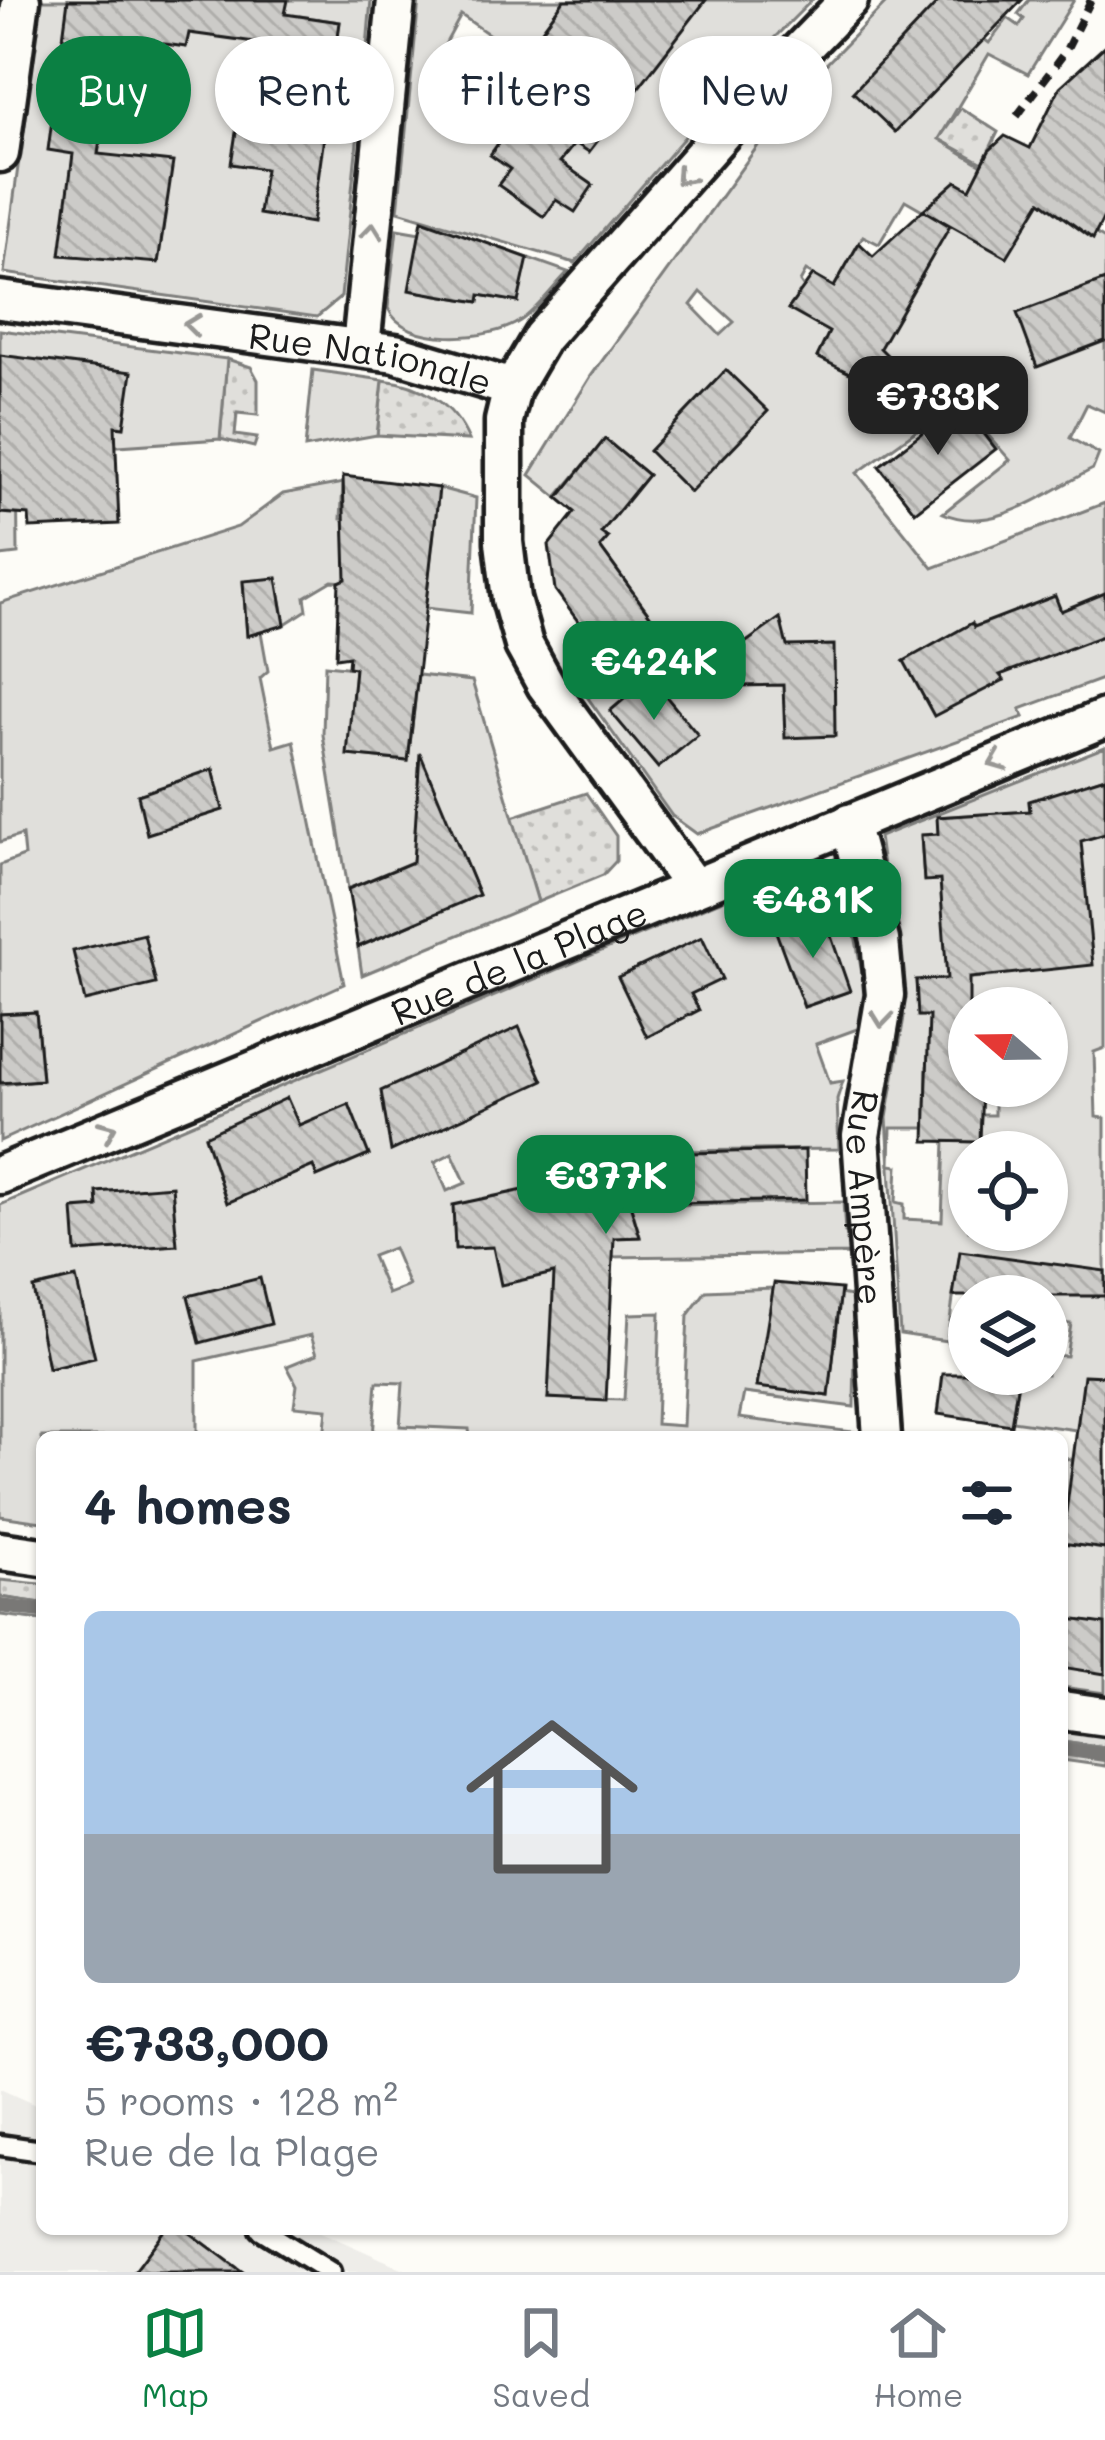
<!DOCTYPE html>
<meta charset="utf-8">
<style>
body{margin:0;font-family:Mali,sans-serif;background:#f6f6f7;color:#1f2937;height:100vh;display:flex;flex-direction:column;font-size:45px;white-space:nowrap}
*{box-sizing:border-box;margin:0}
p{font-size:39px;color:#747a83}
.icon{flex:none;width:66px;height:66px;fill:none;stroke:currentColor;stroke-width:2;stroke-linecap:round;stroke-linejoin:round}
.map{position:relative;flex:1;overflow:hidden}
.sheet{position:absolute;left:36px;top:1431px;width:1032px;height:804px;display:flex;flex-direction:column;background:#fff;border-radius:18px;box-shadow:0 3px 9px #0004}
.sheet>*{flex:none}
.top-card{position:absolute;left:36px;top:36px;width:1035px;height:108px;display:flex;gap:24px}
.needle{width:78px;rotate:290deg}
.controls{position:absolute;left:948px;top:987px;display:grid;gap:24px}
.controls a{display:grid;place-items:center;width:120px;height:120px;border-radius:50%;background:#fff;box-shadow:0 3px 9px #0004;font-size:60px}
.price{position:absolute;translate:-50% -102px;padding:0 27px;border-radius:24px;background:#0b8043;color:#fff;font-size:39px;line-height:78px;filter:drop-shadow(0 3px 6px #0008)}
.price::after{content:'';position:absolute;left:50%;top:72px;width:36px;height:27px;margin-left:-18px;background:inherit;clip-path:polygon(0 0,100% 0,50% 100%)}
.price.on{background:#222;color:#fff}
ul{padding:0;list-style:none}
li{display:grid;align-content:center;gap:24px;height:636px;padding:0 48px}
li span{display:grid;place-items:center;height:372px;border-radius:18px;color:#555}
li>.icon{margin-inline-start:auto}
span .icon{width:216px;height:216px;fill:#fffc;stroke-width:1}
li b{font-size:51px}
h2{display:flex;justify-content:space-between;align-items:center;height:144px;padding:0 48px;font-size:51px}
.tag{padding:0 42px;border-radius:54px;background:#fff;box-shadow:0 3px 9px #0004;font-size:42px;line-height:108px}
.tag.on{background:#0b8043;color:#fff}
.menu{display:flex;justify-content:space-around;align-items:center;height:168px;border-top:3px solid #e0e1e3;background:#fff;font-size:33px;color:#747a83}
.menu a{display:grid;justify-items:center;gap:6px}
.menu .on{color:#0b8043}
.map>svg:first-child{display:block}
</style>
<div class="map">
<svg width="1105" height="2272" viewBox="0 0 1105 2272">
<defs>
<pattern id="grass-dots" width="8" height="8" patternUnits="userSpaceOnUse" patternTransform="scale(3)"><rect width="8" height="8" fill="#e0dfdb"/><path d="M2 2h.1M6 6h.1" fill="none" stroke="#c0bfbb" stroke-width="1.8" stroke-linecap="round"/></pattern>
<pattern id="wetland-marsh" width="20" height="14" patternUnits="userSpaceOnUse" patternTransform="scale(3)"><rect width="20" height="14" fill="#e0dfdb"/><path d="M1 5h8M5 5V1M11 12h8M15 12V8" fill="none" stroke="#c0bfbb"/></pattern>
<pattern id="building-back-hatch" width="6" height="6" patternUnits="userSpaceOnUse" patternTransform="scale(3)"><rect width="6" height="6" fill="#cccbc8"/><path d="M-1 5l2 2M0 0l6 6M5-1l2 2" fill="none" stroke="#afaeab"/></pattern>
</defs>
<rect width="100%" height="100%" fill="#fdfcf7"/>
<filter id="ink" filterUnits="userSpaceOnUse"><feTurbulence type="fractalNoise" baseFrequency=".00833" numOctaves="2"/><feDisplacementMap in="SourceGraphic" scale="24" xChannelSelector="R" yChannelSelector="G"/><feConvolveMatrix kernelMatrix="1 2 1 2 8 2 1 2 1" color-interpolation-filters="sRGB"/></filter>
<g filter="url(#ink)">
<!-- built -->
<path fill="#eeede9" d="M0 2089 42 2108V2229H314L411 2272H0Z"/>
<!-- grass -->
<g fill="url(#grass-dots)" stroke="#7e7e7c" stroke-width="3">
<path d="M961 108 998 132 983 163 939 139Z"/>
<path d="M227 359 251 367 258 380V415L237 413 235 435 257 438 254 447 220 439Z"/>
<path d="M383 380C421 384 453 403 469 440L377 435Z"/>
<path d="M586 793 616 836V861L603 875 538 902 512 817Z"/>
<path d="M0 1580 42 1584V1603L0 1597Z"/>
<path d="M1062 1727 1105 1733V1747L1062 1741Z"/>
</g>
<!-- wetland -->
<g fill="url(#wetland-marsh)" stroke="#7e7e7c" stroke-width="3">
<path d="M0 1597 42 1603V1620L0 1615Z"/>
<path d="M1062 1741 1105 1747V1766L1062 1760Z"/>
</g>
<!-- garden -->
<g fill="#e0dfdb" stroke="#7e7e7c" stroke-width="3" fill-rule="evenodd">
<path d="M40 0H68L98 156 110 69 132 21 187 0H371L366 59 335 54 340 22 294 15 261 44 258 70 278 74 274 100 360 113 341 297 317 317 4 273ZM172 163 158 262 61 255 68 201Z"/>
<path d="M419 0H812L749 63 575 263 398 211ZM461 15 510 49 497 67 475 53 455 80 434 65Z"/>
<path d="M889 0H942L939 5 989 43 1008 18 1019 26 1024 19 1018 14 1029 0H1074L1028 74 989 54 939 139 1105 239V412L1087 404 1070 438 1099 454 1093 469C1048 491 993 536 943 513L1010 460 958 401 857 473 933 568 1105 503V678L1020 709 1024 717 697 834 672 816 588 698 668 640 624 580 586 565 607 539 601 533 648 475 605 440 557 497 530 475 591 376 791 100ZM905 200 950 226 821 327 790 309 799 293 813 301 800 282 806 271 834 287 863 236 879 244ZM701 292 734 322 720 335 691 305ZM972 623 1003 680 905 661Z"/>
<path d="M397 229 420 233 410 290 478 302 480 295 518 302 526 264 456 241 458 233 568 272C553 287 538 309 520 321 490 341 404 347 388 308Z"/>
<path d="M0 330 227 359 220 439 17 453 18 554 0 556Z"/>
<path d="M313 370 383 380 377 435 305 448Z"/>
<path d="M343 483 341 519 380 524 346 582 332 581 305 597 307 610 285 624 277 578 243 582 247 635 261 632 268 671 260 678 274 747 294 741 344 984 0 1141V1085L42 1079 36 1012 0 1014V865L24 856 22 835 0 842V603L238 527 283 494ZM213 769 222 810 177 824Z"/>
<path d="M439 488 476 498 471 613 425 608Z"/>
<path d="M325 665 355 668 348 755 408 761 418 675 472 681 538 902 362 975 358 947 479 895 457 843 348 889 323 735Z"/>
<path d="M1105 747V777L1029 802 1035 873 1049 849 1105 834V1048L1094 1052 1096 1117 1105 1118V1434L1012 1421 1019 1374H1047V1355L1066 1356 1071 1324 1047 1321V1296L956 1278 947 1341 900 1334 887 1118 904 1017 879 837ZM986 814 997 976 959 979 961 1014 919 1016 916 980 958 978 940 880H924L921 836 938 834V817ZM969 1008H1047V1086H994V1115H981L979 1142 945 1141 942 1221 904 1219V1204L896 1202 898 1166 890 1165 891 1128H944L926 1114 927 1066ZM969 1152H1047V1230H969Z"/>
<path d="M841 856 871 1024 816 1044 830 1083 843 1081 837 1099 839 1149 667 1151 668 1205 843 1202 845 1232 857 1234 856 1254 604 1257 548 1398 624 1400 629 1314 660 1313 656 1424 683 1426 688 1315 706 1291 773 1288 765 1388 829 1396 840 1294 856 1297 854 1407 744 1393 739 1418 853 1432 852 1437H470L469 1429 400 1426 403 1383 377 1382 373 1437H324L327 1409 294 1406 297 1385 287 1366 317 1354 311 1335 197 1361V1437H42V1522L0 1516V1205L760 884 763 891ZM823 916 849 991 804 1007 777 933ZM612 1144 640 1236 639 1237H597L574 1156ZM452 1153 466 1183 447 1191 435 1162ZM393 1248 409 1286 388 1294 372 1256Z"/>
<path d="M1062 1458 1105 1464V1693L1062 1687Z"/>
</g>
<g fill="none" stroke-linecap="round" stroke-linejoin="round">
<!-- stream -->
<g stroke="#797876" stroke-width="14">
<path d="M0 1606 42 1611"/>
<path d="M1062 1749 1105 1755"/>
</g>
</g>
<!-- building -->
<g fill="url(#building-back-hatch)" stroke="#1c1c1c" stroke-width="3">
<path d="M68 0H288L285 14 340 22 312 223 259 214 265 169 231 164 238 120 252 122 262 43 189 33 186 47 130 39 126 71 110 69 98 154 173 162 158 263 60 255 73 154 48 150Z"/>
<path d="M564 0H706L589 152 575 143 560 162 593 185 575 212 556 200 544 217 498 185 510 169 490 155 509 128 529 141 570 81 528 49Z"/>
<path d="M940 0H1022L895 132 853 92Z"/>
<path d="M1105 46V215L1093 239 1041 201 1007 257 923 210 956 181 970 189 989 151 1005 136 1030 148 1060 87Z"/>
<path d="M923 210 950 226 880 348 890 358 866 381 817 357 829 332 788 309 813 275 834 287 859 243 873 256Z"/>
<path d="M422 220 528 258 518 302 480 295 479 302 409 290Z"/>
<path d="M1105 280V341L1037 367 1017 313Z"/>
<path d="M0 355 132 372 124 427 115 426 119 524 30 528 29 515 0 513Z"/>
<path d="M726 370 768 411 690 492 649 451Z"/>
<path d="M960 403 996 449 915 512 879 466Z"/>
<path d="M605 439 648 475 601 533 608 538 600 547 668 640 618 676 555 590 549 545 575 512 558 498Z"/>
<path d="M343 476 439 488 408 761 347 755 355 668 348 667 349 656 336 658 339 582 346 579Z"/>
<path d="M277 578 285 625 247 636 243 581Z"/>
<path d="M1105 593V635L1000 675 1004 680 934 716 904 661 972 623 974 627 1055 596 1061 611Z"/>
<path d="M780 618 787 646 834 645 835 736 785 738 783 685 739 686 738 648Z"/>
<path d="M650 677 698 735 658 768 610 711Z"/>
<path d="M420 753 479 895 358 947 348 889 413 862Z"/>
<path d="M213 769 223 810 147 834 138 795Z"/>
<path d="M1105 777V834L1081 841 1093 965 969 978V1086H982L980 1142 925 1141 929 1016H918L916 980 947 979 940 880 924 881 921 835 938 834 937 817 1030 811 1029 801Z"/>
<path d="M824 916 850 991 804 1007 776 932Z"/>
<path d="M144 934 156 984 85 1001 73 951Z"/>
<path d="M702 937 722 979 691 994 699 1010 647 1037 618 977Z"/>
<path d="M36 1012 42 1080 0 1083V1014Z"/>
<path d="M519 1027 543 1081 391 1151 381 1091Z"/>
<path d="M287 1098 299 1125 349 1104 369 1155 317 1177 313 1166 227 1203 205 1136Z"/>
<path d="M805 1150 806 1200 630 1204 640 1237 614 1238 606 1401 548 1398 554 1273 501 1285 493 1247 455 1249 453 1205 580 1178 574 1156Z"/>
<path d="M172 1186 177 1245 76 1252 73 1209 98 1207 97 1192Z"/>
<path d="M960 1251 1105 1271V1296H953Z"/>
<path d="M76 1278 95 1358 48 1369 33 1288Z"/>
<path d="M260 1278 271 1324 200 1343 188 1296Z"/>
<path d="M774 1283 841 1289 829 1396 757 1387Z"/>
<path d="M943 1374H1019L1011 1425 938 1414Z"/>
<path d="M1084 1375 1105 1376V1549L1062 1543Z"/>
<path d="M1062 1618 1105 1624V1674L1062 1667Z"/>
<path d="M166 2229H185L243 2272H134Z"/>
</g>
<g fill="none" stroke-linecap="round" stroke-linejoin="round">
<!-- service casing -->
<g stroke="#1c1c1c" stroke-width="27">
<g id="service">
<path d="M0 2145 42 2151"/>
<path d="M261 2229 330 2272"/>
</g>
</g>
<!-- minor casing -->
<g stroke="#1c1c1c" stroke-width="45">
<g id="minor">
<path d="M0 153 21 0"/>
<path id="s1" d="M0 300 395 353 512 388"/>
<path d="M361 347 396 0"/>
<path id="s2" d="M849 823 880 940 885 995 861 1136 882 1437"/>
<path d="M692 885 546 685 524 645 511 599 504 542V421L512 388 542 337 745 107 849 0"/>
<path id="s3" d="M0 1175 1105 718"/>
<path d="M0 1551 42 1557"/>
<path d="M1062 1710 1105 1716"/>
</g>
</g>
<!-- path -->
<path stroke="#1c1c1c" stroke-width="8" stroke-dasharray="12 9" stroke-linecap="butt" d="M1017 116 1065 52 1091 0"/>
<!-- service -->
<use href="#service" stroke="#fdfcf7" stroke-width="18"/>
<!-- minor -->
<use href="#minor" stroke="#fdfcf7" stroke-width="36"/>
</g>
<!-- one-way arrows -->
<defs><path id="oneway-chevron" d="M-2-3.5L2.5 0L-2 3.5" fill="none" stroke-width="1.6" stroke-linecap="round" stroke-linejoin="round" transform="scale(3)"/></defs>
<g stroke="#989794">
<use href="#oneway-chevron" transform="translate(683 177) rotate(132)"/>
<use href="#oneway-chevron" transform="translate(372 231) rotate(-84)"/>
<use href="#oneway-chevron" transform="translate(192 325) rotate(-173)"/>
<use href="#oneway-chevron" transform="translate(997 762) rotate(158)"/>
<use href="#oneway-chevron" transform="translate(882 1019) rotate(96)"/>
<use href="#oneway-chevron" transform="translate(108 1130) rotate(-23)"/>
</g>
</g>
<g text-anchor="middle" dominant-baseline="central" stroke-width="9" stroke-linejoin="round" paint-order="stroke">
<!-- street labels -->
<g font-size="36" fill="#1c1c1c" stroke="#fdfcf7">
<text stroke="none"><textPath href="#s1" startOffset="375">Rue Nationale</textPath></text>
<text stroke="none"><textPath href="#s3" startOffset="561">Rue de la Plage</textPath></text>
<text stroke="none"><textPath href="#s2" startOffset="381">Rue Ampère</textPath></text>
</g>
</g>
</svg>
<div class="controls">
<a><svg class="needle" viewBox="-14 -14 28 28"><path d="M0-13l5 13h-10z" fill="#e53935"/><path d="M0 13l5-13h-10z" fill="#747a83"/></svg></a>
<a><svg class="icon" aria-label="locate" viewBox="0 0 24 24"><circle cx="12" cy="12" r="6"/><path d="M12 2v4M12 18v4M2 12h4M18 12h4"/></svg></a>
<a><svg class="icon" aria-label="layers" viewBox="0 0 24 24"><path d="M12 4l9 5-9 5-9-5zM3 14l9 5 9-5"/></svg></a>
</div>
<b class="price on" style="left:938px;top:458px">€733K</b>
<b class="price" style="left:654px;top:723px">€424K</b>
<b class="price" style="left:813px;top:961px">€481K</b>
<b class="price" style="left:606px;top:1237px">€377K</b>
<div class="top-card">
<a class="tag on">Buy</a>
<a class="tag">Rent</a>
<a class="tag">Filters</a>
<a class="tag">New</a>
</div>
<section class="sheet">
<h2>4 homes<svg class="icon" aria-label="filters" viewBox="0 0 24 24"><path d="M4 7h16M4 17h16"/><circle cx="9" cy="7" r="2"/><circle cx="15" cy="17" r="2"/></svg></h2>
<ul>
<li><span style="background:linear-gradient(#a9c7e8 60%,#9aa5b1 0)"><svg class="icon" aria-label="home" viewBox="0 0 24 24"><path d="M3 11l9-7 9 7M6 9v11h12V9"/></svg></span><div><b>€733,000</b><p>5 rooms · 128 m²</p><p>Rue de la Plage</p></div></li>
</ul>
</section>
</div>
<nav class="menu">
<a class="on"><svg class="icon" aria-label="map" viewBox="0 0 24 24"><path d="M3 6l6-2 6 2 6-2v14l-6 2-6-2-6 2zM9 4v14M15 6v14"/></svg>Map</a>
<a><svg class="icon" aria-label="saved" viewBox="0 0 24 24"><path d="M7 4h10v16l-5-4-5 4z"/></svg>Saved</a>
<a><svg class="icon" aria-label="home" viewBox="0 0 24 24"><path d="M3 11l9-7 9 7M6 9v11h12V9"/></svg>Home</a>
</nav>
